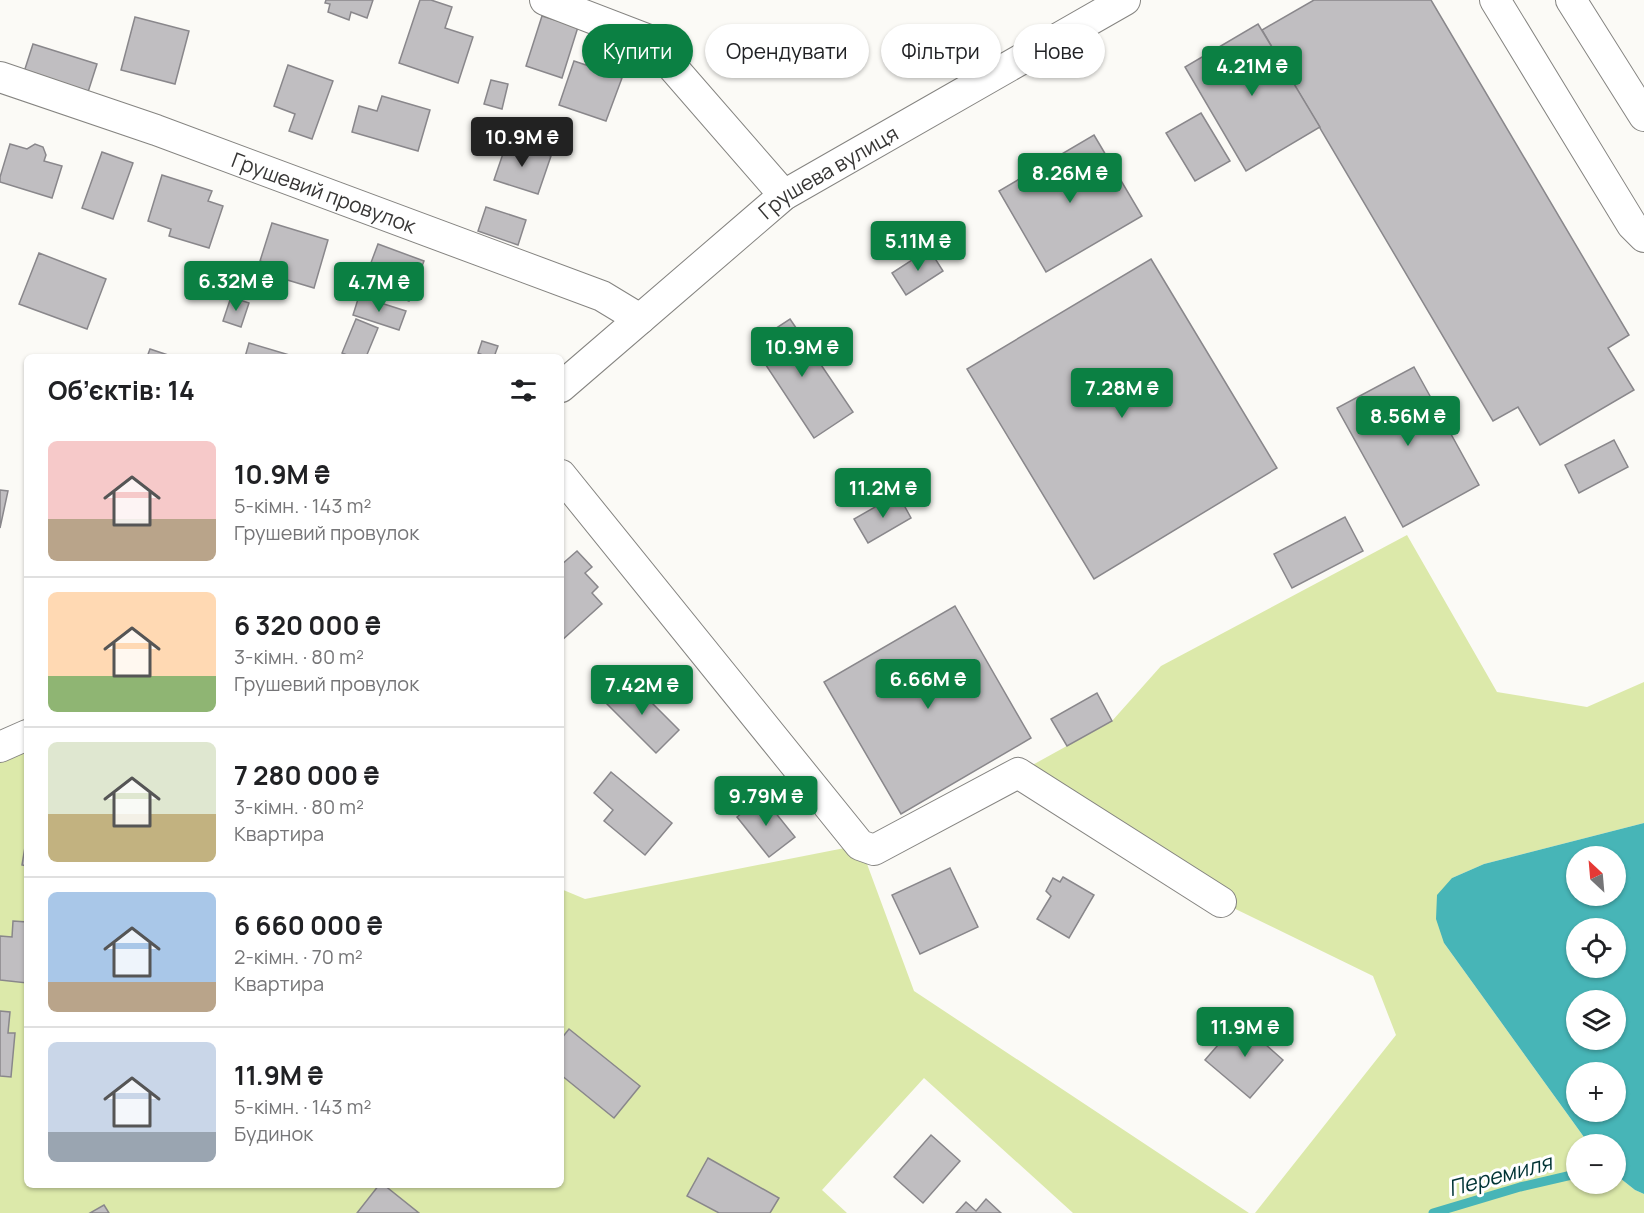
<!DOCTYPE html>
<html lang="uk">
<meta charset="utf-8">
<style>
body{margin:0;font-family:Manrope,sans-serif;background:#f2f2f2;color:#202124;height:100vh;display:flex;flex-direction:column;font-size:22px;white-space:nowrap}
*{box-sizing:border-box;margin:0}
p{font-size:20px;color:#757577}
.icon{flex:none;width:33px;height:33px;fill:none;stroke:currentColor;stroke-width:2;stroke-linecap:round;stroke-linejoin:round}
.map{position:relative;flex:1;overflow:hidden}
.side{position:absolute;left:24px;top:354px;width:540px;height:834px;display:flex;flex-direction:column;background:#fff;border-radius:9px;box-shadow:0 2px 4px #0004}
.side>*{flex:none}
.guide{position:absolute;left:582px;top:24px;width:570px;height:54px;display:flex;gap:12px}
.needle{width:39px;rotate:334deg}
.controls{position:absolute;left:1566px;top:846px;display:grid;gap:12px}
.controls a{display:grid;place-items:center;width:60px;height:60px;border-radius:50%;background:#fff;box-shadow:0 2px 4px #0004;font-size:30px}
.price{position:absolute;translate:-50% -51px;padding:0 14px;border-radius:6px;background:#0b8043;color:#fff;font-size:20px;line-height:39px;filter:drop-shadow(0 2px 3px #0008)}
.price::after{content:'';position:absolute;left:50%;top:36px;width:18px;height:14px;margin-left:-9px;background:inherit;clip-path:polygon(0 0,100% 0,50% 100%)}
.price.current{background:#222;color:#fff}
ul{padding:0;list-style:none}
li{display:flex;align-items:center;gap:18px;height:150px;padding:0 24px}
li+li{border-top:2px solid #e0e0e0}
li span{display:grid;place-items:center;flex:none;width:168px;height:120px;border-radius:9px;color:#555}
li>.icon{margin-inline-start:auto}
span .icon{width:72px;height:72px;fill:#fffc;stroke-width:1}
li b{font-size:26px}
h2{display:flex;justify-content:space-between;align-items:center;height:72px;padding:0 24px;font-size:26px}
.chip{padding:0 21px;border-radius:27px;background:#fff;box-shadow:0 2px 4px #0004;font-size:21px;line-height:54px}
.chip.current{background:#0b8043;color:#fff}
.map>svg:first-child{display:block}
</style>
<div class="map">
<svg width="1644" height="1213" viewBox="0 0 1644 1213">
<rect width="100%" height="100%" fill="#fbfaf6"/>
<!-- green -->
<g fill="#dce9aa">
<path d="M1407 535 1497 692 1587 707 1644 682V823L1484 864 1452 878 1444 943 1589 1144H1576V1184H1616V1175L1635 1190 1644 1194V1213H1255L1396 1035 1373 976 1221 902 1018 773 1112 721 1161 666Z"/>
<path d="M27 735V1185H561V889L585 899 860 845 914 991 1249 1213H1073L924 1078 822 1190 847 1213H0V747Z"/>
</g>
<!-- water -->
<path fill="#47b5b7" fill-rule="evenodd" d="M1644 823V1194L1635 1190 1616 1175V1144H1589L1444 943 1436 919 1437 895 1452 878 1484 864ZM1576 856H1616V896H1576ZM1576 928H1616V968H1576ZM1576 1000H1616V1040H1576ZM1576 1072H1616V1112H1576Z"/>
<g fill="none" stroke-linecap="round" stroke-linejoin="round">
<!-- stream -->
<path stroke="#47b5b7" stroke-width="9" d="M1433 1213 1520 1187 1576 1174"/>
</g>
<!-- building -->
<g fill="#c0bec1" stroke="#89878b" stroke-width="1.5">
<path d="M326 0H373L367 18 351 12 349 20 328 12 330 4 325 3Z"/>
<path d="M420 0H431L452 7 445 28 473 37 458 83 399 63Z"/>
<path d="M1314 0H1431L1629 335 1608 348 1634 390 1540 445 1518 407 1493 421 1262 30Z"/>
<path d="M542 16 578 27 562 78 526 66Z"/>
<path d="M135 17 189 31 175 84 121 70Z"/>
<path d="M1258 24 1320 127 1246 171 1185 67Z"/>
<path d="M33 44 97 64 88 92 24 72Z"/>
<path d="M590 54 612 62 608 73 622 78 606 121 559 105 574 61 586 65Z"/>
<path d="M288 65 333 81 312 139 289 131 295 114 274 106Z"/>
<path d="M491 80 508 84 502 109 484 104Z"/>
<path d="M382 96 430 110 418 151 352 132 359 106 377 111Z"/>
<path d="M1201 113 1230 161 1195 181 1166 133Z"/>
<path d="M1094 135 1142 216 1046 272 999 191Z"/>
<path d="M507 142 551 156 538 194 494 180Z"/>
<path d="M10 144 27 149 35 144 43 147 46 155 44 161 62 166 52 198 0 182V177Z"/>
<path d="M102 152 133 163 113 219 82 208Z"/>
<path d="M162 175 212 191 208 201 223 206 209 248 169 236 171 229 148 221Z"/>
<path d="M486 207 526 220 518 245 478 231Z"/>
<path d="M272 223 328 240 314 288 264 273 267 263 260 261Z"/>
<path d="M378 244 424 261 409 301 363 284Z"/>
<path d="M929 249 943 271 906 295 892 273Z"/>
<path d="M39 253 106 279 87 329 19 304Z"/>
<path d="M1151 259 1277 468 1094 579 967 369Z"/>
<path d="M359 296 406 311 399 330 353 315Z"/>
<path d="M231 297 249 303 241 327 223 321Z"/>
<path d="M356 319 378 328 366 357H352L342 353Z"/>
<path d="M790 319 853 412 814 438 752 344Z"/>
<path d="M482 341 498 346 494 357H487L478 353Z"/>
<path d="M249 343 296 357H245Z"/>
<path d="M150 349 174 357H147Z"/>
<path d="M1414 367 1479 485 1403 527 1337 408Z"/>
<path d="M1614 440 1628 467 1579 493 1565 465Z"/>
<path d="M0 490 8 491 0 528Z"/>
<path d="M898 494 911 518 868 543 854 519Z"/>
<path d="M1345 517 1363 551 1292 588 1274 554Z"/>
<path d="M577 551 592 567 585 573 598 587 592 593 602 604 561 641V565Z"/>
<path d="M955 606 1031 738 901 814 824 682Z"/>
<path d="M628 679 679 730 656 753 605 702Z"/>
<path d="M1097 693 1112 721 1067 746 1051 719Z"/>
<path d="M611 772 672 823 645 855 604 821 613 810 594 793Z"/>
<path d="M762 796 795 837 769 857 737 817Z"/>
<path d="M27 835V866L22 865Z"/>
<path d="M950 868 978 927 920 954 892 895Z"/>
<path d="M1063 877 1094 895 1069 938 1037 919 1051 896 1046 891 1053 878 1060 882Z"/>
<path d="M13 921 27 922V983L0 980V936L12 937Z"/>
<path d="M0 1011 10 1012 8 1033H15L11 1077 0 1076Z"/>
<path d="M1238 1022 1249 1031 1256 1023 1272 1036 1265 1044 1283 1060 1250 1098 1205 1060Z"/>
<path d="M569 1029 640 1086 614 1118 561 1075V1039Z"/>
<path d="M931 1135 960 1161 923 1203 894 1177Z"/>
<path d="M708 1158 779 1198 770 1213H719L687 1196Z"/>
<path d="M379 1185H384L419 1213H357Z"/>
<path d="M986 1199 1001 1213H956L966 1202 976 1211Z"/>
<path d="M104 1205 109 1213H90Z"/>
</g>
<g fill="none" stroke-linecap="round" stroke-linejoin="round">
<!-- minor casing -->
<g stroke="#858481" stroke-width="32">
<g id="minor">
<path d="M545 0 649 40 784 195"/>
<path d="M1495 0 1632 225 1644 237"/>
<path d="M1571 0 1644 116"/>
<path id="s1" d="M0 77 156 130 602 296 640 319"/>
<path id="s2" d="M561 387 784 195 1125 0"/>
<path d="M561 475 860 845 874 850 1018 773 1221 902"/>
<path d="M0 747 27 735"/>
</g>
</g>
<!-- minor -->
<use href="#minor" stroke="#fff" stroke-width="30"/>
</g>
<g text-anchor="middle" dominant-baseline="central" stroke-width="6" stroke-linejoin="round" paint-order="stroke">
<!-- street labels -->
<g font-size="21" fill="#373635" stroke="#fff">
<text stroke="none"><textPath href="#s2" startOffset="344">Грушева вулиця</textPath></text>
<text stroke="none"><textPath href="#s1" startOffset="344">Грушевий провулок</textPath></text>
</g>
<!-- water labels -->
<g font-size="22" font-style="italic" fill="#003334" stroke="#fff">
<text transform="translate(1500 1175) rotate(-15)">Перемиля</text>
</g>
</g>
</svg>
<div class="controls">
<a><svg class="needle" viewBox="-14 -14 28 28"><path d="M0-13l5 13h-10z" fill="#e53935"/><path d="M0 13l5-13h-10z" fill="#757577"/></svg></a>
<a><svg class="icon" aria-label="locate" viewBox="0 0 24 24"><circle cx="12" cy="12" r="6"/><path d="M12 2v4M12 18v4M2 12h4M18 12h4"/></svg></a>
<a><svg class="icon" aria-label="layers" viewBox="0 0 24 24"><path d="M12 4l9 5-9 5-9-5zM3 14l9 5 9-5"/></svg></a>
<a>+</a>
<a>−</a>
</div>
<b class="price" style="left:1252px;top:97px">4.21M ₴</b>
<b class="price current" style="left:522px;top:168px">10.9M ₴</b>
<b class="price" style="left:1070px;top:204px">8.26M ₴</b>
<b class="price" style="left:918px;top:272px">5.11M ₴</b>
<b class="price" style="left:236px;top:312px">6.32M ₴</b>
<b class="price" style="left:379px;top:313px">4.7M ₴</b>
<b class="price" style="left:802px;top:378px">10.9M ₴</b>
<b class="price" style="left:1122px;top:419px">7.28M ₴</b>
<b class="price" style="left:1408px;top:447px">8.56M ₴</b>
<b class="price" style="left:883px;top:519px">11.2M ₴</b>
<b class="price" style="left:928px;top:710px">6.66M ₴</b>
<b class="price" style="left:642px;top:716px">7.42M ₴</b>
<b class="price" style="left:766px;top:827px">9.79M ₴</b>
<b class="price" style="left:1245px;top:1058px">11.9M ₴</b>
<div class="guide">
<a class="chip current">Купити</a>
<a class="chip">Орендувати</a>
<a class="chip">Фільтри</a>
<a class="chip">Нове</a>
</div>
<section class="side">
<h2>Об’єктів: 14<svg class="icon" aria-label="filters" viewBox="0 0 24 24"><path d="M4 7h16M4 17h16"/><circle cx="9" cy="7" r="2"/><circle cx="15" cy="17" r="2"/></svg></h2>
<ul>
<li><span style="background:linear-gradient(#f6c9c9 65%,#b9a48a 0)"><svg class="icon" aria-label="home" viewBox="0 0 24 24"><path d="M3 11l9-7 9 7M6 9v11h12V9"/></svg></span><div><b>10.9M ₴</b><p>5-кімн. · 143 m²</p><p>Грушевий провулок</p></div></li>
<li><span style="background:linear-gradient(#ffd9b3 70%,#8fb573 0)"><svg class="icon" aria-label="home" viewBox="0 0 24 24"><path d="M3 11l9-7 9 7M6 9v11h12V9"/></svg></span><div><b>6 320 000 ₴</b><p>3-кімн. · 80 m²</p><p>Грушевий провулок</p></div></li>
<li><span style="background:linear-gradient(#dfe7d0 60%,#c2b280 0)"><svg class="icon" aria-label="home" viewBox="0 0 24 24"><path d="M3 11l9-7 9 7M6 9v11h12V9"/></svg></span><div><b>7 280 000 ₴</b><p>3-кімн. · 80 m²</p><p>Квартира</p></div></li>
<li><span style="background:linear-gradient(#a9c7e8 75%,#b9a48a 0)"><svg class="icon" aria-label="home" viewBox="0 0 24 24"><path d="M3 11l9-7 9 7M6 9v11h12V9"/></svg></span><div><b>6 660 000 ₴</b><p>2-кімн. · 70 m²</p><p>Квартира</p></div></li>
<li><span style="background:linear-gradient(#c9d6e8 75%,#9aa5b1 0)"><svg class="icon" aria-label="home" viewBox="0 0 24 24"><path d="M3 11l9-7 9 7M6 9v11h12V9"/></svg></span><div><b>11.9M ₴</b><p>5-кімн. · 143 m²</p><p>Будинок</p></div></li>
</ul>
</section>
</div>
